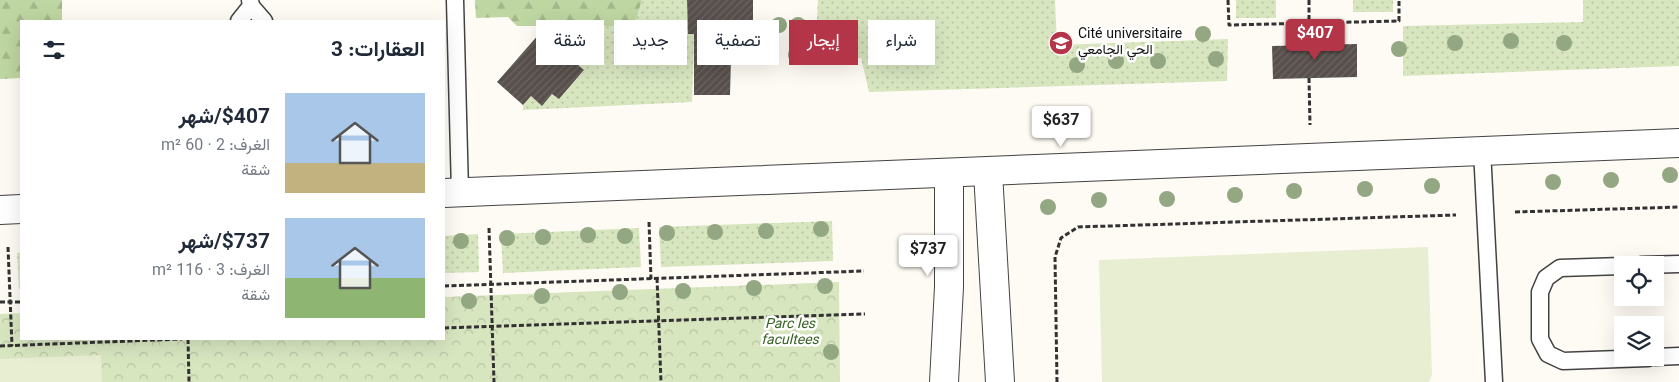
<!DOCTYPE html>
<html lang="ar">
<meta charset="utf-8">
<style>
body{margin:0;font-family:Georgia,Vazirmatn,serif;background:#f6f6f7;color:#1f2937;direction:rtl;height:100vh;display:flex;flex-direction:column;font-size:19px;white-space:nowrap}
*{box-sizing:border-box;margin:0}
p{font-size:16px;color:#747a83}
.icon{flex:none;width:28px;height:28px;fill:none;stroke:currentColor;stroke-width:2;stroke-linecap:round;stroke-linejoin:round}
.map{position:relative;flex:1;overflow:hidden;direction:ltr}
.panel{position:absolute;left:20px;top:20px;width:425px;height:320px;display:flex;flex-direction:column;background:#fff;border-radius:0px;box-shadow:0 5px 20px #0002;direction:rtl}
.panel>*{flex:none}
.banner{position:absolute;left:460px;top:20px;width:475px;height:45px;direction:rtl;display:flex;gap:10px}
.controls{position:absolute;left:1614px;top:256px;display:grid;gap:10px}
.controls a{display:grid;place-items:center;width:50px;height:50px;border-radius:0px;background:#fff;box-shadow:0 5px 20px #0002;font-size:25px}
.price{position:absolute;translate:-50% -42px;padding:0 11px;border-radius:5px;background:#fff;color:#222;font-size:16px;line-height:32px;filter:drop-shadow(0 1px 2px #0008)}
.price::after{content:'';position:absolute;left:50%;top:30px;width:15px;height:11px;margin-left:-8px;background:inherit;clip-path:polygon(0 0,100% 0,50% 100%)}
.price.current{background:#b43448;color:#fff}
ul{padding:0;list-style:none}
li{display:flex;align-items:center;gap:15px;height:125px;padding:0 20px}
li span{display:grid;place-items:center;flex:none;width:140px;height:100px;border-radius:0px;color:#555}
li>.icon{margin-inline-start:auto}
span .icon{width:60px;height:60px;fill:#fffc;stroke-width:1}
li b{font-size:21px}
h2{display:flex;justify-content:space-between;align-items:center;height:60px;padding:0 20px;font-size:21px}
.chip{padding:0 18px;border-radius:0px;background:#fff;box-shadow:0 5px 20px #0002;font-size:18px;line-height:45px}
.chip.current{background:#b43448;color:#fff}
.map>svg:first-child{display:block}
</style>
<div class="map">
<svg width="1679" height="382" viewBox="0 0 1679 382">
<defs>
<pattern id="grass-dots" width="8" height="8" patternUnits="userSpaceOnUse" patternTransform="scale(1.25)"><rect width="8" height="8" fill="#d8e6c0"/><path d="M2 2h.1M6 6h.1" fill="none" stroke="#b8c4a4" stroke-width="1.8" stroke-linecap="round"/></pattern>
<pattern id="forest-firs" width="22" height="20" patternUnits="userSpaceOnUse" patternTransform="scale(1.25)"><rect width="22" height="20" fill="#bed6a1"/><path d="M5 1l3.5 6h-7zM16 11l3.5 6h-7z" fill="#a2b78a"/></pattern>
<pattern id="park-crowns" width="20" height="18" patternUnits="userSpaceOnUse" patternTransform="scale(1.25)"><rect width="20" height="18" fill="#d8e6c0"/><path d="M2 6a3 3 0 1 1 6 0M12 15a3 3 0 1 1 6 0" fill="none" stroke="#b8c4a4"/></pattern>
<pattern id="building-hatch" width="6" height="6" patternUnits="userSpaceOnUse" patternTransform="scale(1.25)"><rect width="6" height="6" fill="#58504d"/><path d="M-1 1l2-2M0 6l6-6M5 7l2-2" fill="none" stroke="#6b6562"/></pattern>
</defs>
<rect width="100%" height="100%" fill="#fefbf4"/>
<!-- grass -->
<g fill="url(#grass-dots)">
<path d="M642 0H687L688 34H694L692 102 523 110V105L531 96 542 106 552 94 559 99 584 71 557 47 573 35 574 26H634Z"/>
<path d="M818 0H1055L1057 45 1228 39 1227 81 869 92 861 58 815 53Z"/>
<rect x="1236" y="0" width="40" height="18"/>
<rect x="1353" y="0" width="40" height="12"/>
<path d="M1583 0H1679V66L1403 76V26L1583 22Z"/>
<path d="M832 221 833 261 661 267 659 227Z"/>
<path d="M639 228 641 267 503 273 501 234Z"/>
<path d="M478 234 479 272 444 273V236Z"/>
<path d="M21 252V289H19L17 253Z"/>
</g>
<!-- forest -->
<g fill="url(#forest-firs)">
<path d="M0 0H62V21H21V78L0 79Z"/>
<path d="M475 0H642L634 26H517L508 17 476 18Z"/>
</g>
<!-- park -->
<path fill="url(#park-crowns)" d="M839 282 840 382H0V314L21 313V339H444V297Z"/>
<!-- pitch -->
<g fill="#e8eed1">
<path d="M1428 247 1432 375 1429 382H1102L1099 260Z"/>
<path d="M101 355 102 382H0V359Z"/>
</g>
<!-- building -->
<g fill="url(#building-hatch)">
<path d="M687 0H753V58H731L730 95H694V34H688Z"/>
<path d="M540 33 584 70 559 99 552 94 542 106 531 96 523 105 497 82Z"/>
<path d="M1357 44V77L1273 79 1272 46Z"/>
</g>
<g fill="none" stroke-linecap="round" stroke-linejoin="round">
<!-- service casing -->
<g stroke="#434343" stroke-width="19">
<g id="service">
<path d="M455 0 460 192"/>
<path d="M251 6 264 21"/>
<path d="M239 21 251 6 250 0"/>
<path d="M1482 150 1494 382"/>
<path d="M1641 265 1679 264"/>
<path d="M1622 266 1560 268 1546 278 1540 292V339L1548 354 1563 361 1648 358"/>
<path d="M1655 357 1679 356"/>
</g>
</g>
<!-- minor casing -->
<g stroke="#434343" stroke-width="30">
<g id="minor">
<path d="M988 172 1000 382"/>
<path d="M444 193 1679 143"/>
<path d="M0 210 21 209"/>
<path d="M944 382 949 287V173"/>
</g>
</g>
<!-- path -->
<g stroke="#323232" stroke-width="3" stroke-dasharray="5 2.5" stroke-linecap="butt">
<path d="M1228 0 1229 25 1399 21V0"/>
<path d="M1309 0V45"/>
<path d="M1309 78 1310 125"/>
<path d="M1515 212 1679 207"/>
<path d="M649 222 651 279"/>
<path d="M489 228 494 382"/>
<path d="M8 247 12 346"/>
<path d="M657 278 661 382"/>
<path d="M444 286 864 271"/>
<path d="M0 302H21"/>
<path d="M444 328 865 314"/>
<path d="M188 339 189 382"/>
<path d="M0 346 182 339"/>
<path d="M1057 382 1055 257 1061 238 1078 227 1456 215"/>
</g>
<!-- service -->
<use href="#service" stroke="#fff" stroke-width="16"/>
<!-- minor -->
<use href="#minor" stroke="#fff" stroke-width="28"/>
</g>
<!-- trees -->
<g fill="#92a782">
<circle cx="779" cy="25" r="8"/>
<circle cx="798" cy="25" r="8"/>
<circle cx="1203" cy="34" r="8"/>
<circle cx="1511" cy="41" r="8"/>
<circle cx="1455" cy="43" r="8"/>
<circle cx="1564" cy="43" r="8"/>
<circle cx="1399" cy="49" r="8"/>
<circle cx="769" cy="54" r="8"/>
<circle cx="796" cy="55" r="8"/>
<circle cx="1216" cy="59" r="8"/>
<circle cx="1116" cy="61" r="8"/>
<circle cx="1158" cy="61" r="8"/>
<circle cx="1077" cy="65" r="8"/>
<circle cx="1670" cy="175" r="8"/>
<circle cx="1611" cy="180" r="8"/>
<circle cx="1553" cy="182" r="8"/>
<circle cx="1432" cy="186" r="8"/>
<circle cx="1365" cy="189" r="8"/>
<circle cx="1294" cy="191" r="8"/>
<circle cx="1235" cy="195" r="8"/>
<circle cx="1167" cy="199" r="8"/>
<circle cx="1099" cy="200" r="8"/>
<circle cx="1048" cy="207" r="8"/>
<circle cx="821" cy="229" r="8"/>
<circle cx="766" cy="231" r="8"/>
<circle cx="715" cy="232" r="8"/>
<circle cx="667" cy="233" r="8"/>
<circle cx="588" cy="235" r="8"/>
<circle cx="625" cy="236" r="8"/>
<circle cx="543" cy="237" r="8"/>
<circle cx="507" cy="238" r="8"/>
<circle cx="461" cy="241" r="8"/>
<circle cx="825" cy="286" r="8"/>
<circle cx="754" cy="288" r="8"/>
<circle cx="683" cy="291" r="8"/>
<circle cx="620" cy="292" r="8"/>
<circle cx="542" cy="296" r="8"/>
<circle cx="469" cy="301" r="8"/>
<circle cx="831" cy="352" r="8"/>
</g>
<!-- icons -->
<defs>
<g id="university-disc" transform="scale(1.25)"><circle r="9.5" fill="#b43448" stroke="#fff"/><path d="M0-5L7-2L0 1L-7-2ZM-4 1L0 2.5L4 1V4Q0 6-4 4Z" fill="#fff"/></g>
</defs>
<g fill-rule="evenodd">
<use href="#university-disc" x="1061" y="43"/>
</g>
<g text-anchor="middle" dominant-baseline="central" stroke-width="5" stroke-linejoin="round" paint-order="stroke">
<!-- poi labels -->
<g font-size="14" fill="#101010" stroke="#fff" text-anchor="start">
<text x="1078" y="35">Cité universitaire<tspan x="1078" dy="16">الحي الجامعي</tspan></text>
</g>
<!-- park labels -->
<g font-size="14" font-style="italic" fill="#396325" stroke="#fff">
<text x="790" y="325">Parc les<tspan x="790" dy="16">facultees</tspan></text>
</g>
</g>
</svg>
<div class="controls">
<a><svg class="icon" aria-label="locate" viewBox="0 0 24 24"><circle cx="12" cy="12" r="6"/><path d="M12 2v4M12 18v4M2 12h4M18 12h4"/></svg></a>
<a><svg class="icon" aria-label="layers" viewBox="0 0 24 24"><path d="M12 4l9 5-9 5-9-5zM3 14l9 5 9-5"/></svg></a>
</div>
<b class="price current" style="left:1315px;top:61px">$407</b>
<b class="price" style="left:1061px;top:148px">$637</b>
<b class="price" style="left:928px;top:277px">$737</b>
<div class="banner">
<a class="chip">شراء</a>
<a class="chip current">إيجار</a>
<a class="chip">تصفية</a>
<a class="chip">جديد</a>
<a class="chip">شقة</a>
</div>
<section class="panel">
<h2>العقارات: 3<svg class="icon" aria-label="filters" viewBox="0 0 24 24"><path d="M4 7h16M4 17h16"/><circle cx="9" cy="7" r="2"/><circle cx="15" cy="17" r="2"/></svg></h2>
<ul>
<li><span style="background:linear-gradient(#a9c7e8 70%,#c2b280 0)"><svg class="icon" aria-label="home" viewBox="0 0 24 24"><path d="M3 11l9-7 9 7M6 9v11h12V9"/></svg></span><div><b>$407/شهر</b><p>الغرف: 2 · 60 m²</p><p>شقة</p></div></li>
<li><span style="background:linear-gradient(#a9c7e8 60%,#8fb573 0)"><svg class="icon" aria-label="home" viewBox="0 0 24 24"><path d="M3 11l9-7 9 7M6 9v11h12V9"/></svg></span><div><b>$737/شهر</b><p>الغرف: 3 · 116 m²</p><p>شقة</p></div></li>
</ul>
</section>
</div>
